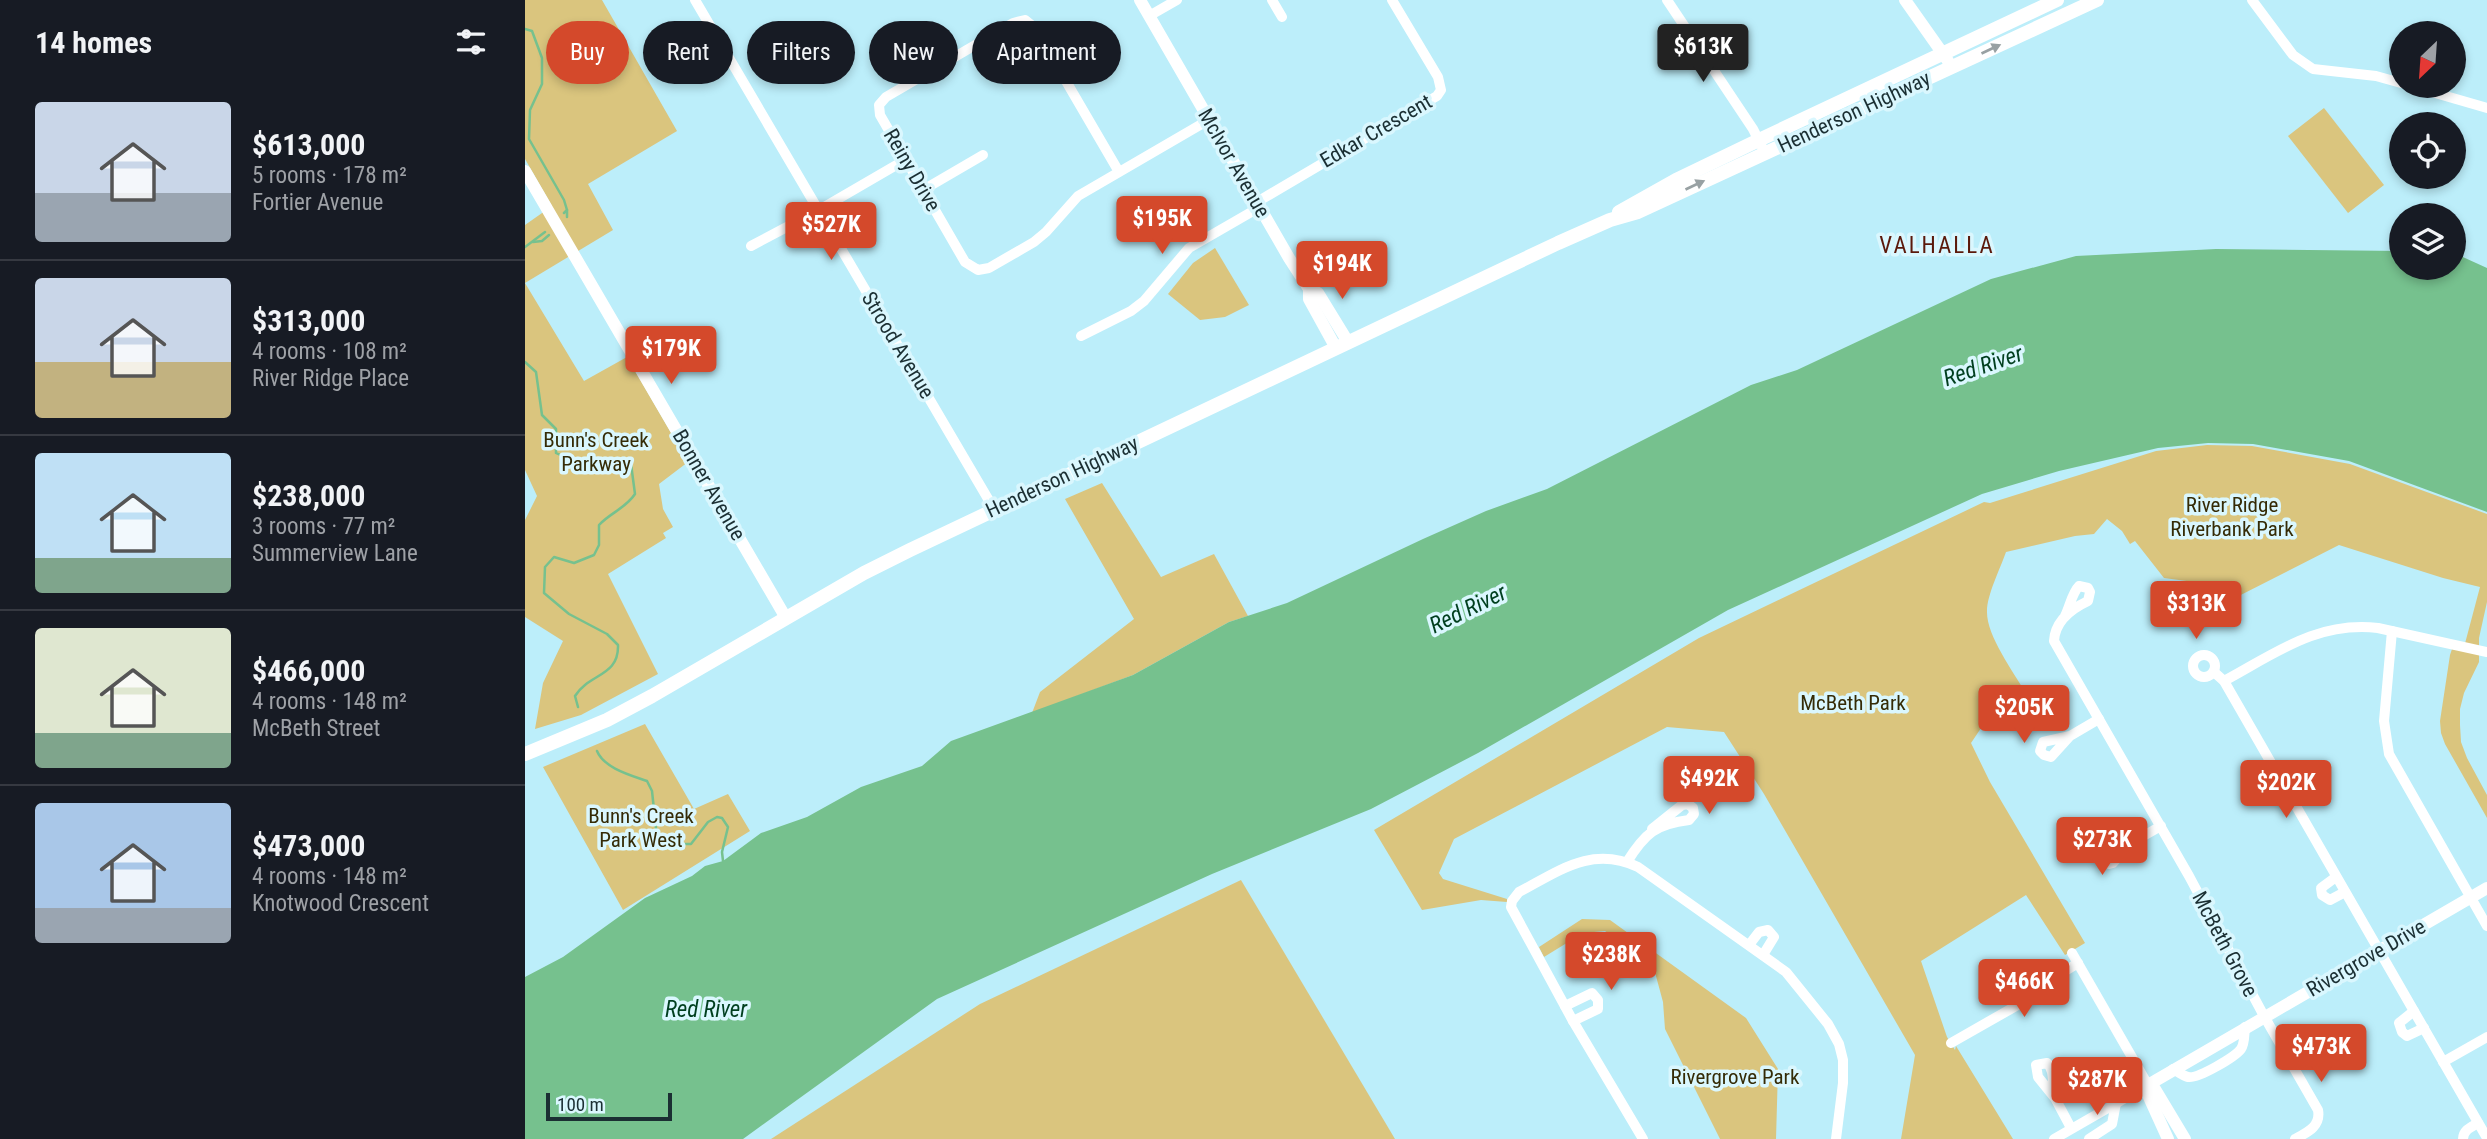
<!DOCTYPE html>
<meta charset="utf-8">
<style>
body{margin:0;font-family:"Roboto Condensed",sans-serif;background:#242831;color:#f1f3f6;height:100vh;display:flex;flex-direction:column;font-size:26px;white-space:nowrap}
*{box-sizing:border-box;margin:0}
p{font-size:23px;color:#9ea1a6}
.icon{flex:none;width:38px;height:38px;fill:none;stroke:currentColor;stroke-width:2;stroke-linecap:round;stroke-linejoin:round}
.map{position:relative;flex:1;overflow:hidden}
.side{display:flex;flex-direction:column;background:#171b24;width:525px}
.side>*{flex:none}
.top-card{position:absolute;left:21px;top:21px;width:665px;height:63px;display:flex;gap:14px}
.needle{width:46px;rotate:205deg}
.buttons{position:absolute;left:1864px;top:21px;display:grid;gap:14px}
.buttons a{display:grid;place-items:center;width:77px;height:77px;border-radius:50%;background:#171b24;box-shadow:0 4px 10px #0003;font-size:35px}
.scale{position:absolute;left:21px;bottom:18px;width:126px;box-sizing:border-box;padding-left:7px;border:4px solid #1b2f33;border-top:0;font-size:19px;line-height:24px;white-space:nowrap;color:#1b2f33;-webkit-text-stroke:5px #daf7fe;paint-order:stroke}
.price{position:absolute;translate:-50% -60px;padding:0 16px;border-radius:7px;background:#d4492b;color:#fff;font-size:23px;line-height:46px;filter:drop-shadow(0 2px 4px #0008)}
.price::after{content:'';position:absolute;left:50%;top:42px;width:21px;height:16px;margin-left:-10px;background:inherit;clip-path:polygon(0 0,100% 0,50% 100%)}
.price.current{background:#222;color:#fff}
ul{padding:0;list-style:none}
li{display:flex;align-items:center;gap:21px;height:175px;padding:0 35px}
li+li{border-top:2px solid #363941}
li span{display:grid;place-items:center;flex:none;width:196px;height:140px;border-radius:7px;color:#555}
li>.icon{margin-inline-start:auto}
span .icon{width:84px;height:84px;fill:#fffc;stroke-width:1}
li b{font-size:30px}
h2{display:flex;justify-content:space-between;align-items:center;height:84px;padding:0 35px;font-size:30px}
.chip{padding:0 24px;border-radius:32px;background:#171b24;box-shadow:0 4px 10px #0003;font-size:24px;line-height:63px}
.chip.current{background:#d4492b;color:#fff}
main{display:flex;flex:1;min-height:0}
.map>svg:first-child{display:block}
</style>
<main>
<section class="side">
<h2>14 homes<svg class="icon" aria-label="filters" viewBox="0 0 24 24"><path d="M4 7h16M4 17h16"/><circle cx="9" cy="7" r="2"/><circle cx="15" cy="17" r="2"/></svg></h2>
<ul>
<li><span style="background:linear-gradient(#c9d6e8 65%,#9aa5b1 0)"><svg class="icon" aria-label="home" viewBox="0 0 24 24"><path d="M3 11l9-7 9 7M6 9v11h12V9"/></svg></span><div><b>$613,000</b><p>5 rooms · 178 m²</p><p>Fortier Avenue</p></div></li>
<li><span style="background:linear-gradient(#c9d6e8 60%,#c2b280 0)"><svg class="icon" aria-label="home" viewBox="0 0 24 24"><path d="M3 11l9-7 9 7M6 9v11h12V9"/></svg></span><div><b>$313,000</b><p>4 rooms · 108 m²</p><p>River Ridge Place</p></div></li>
<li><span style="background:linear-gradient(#bfe0f5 75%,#7fa58c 0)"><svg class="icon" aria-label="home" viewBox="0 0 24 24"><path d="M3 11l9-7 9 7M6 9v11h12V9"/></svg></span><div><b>$238,000</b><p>3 rooms · 77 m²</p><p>Summerview Lane</p></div></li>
<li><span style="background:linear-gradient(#dfe7d0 75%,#7fa58c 0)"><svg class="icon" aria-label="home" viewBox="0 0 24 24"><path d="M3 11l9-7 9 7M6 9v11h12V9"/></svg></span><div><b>$466,000</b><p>4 rooms · 148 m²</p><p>McBeth Street</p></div></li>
<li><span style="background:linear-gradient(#a9c7e8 75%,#9aa5b1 0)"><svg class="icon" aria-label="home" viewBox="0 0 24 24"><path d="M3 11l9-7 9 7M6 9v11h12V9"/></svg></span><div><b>$473,000</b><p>4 rooms · 148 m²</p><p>Knotwood Crescent</p></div></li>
</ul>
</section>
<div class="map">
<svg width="1962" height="1139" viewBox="0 0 1962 1139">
<rect width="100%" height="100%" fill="#bceefa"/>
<!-- green -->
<g fill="#dac57e">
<path d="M0 0H77L152 131 63 184 88 230 0 283 59 381 102 357 163 462 134 484 138 509 148 527 138 533 141 538 83 574 133 674 56 715 10 729 18 683 38 641 0 617V520L12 496 0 470V225L27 206 0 159Z"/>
<path d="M1799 108 1859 185 1823 213 1763 136Z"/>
<path d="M690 248 724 305 700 317 675 320 643 294 668 263Z"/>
<path d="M1682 445 1727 446 1825 464 1962 514V602L1954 638V662L1939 693 1935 709V725L1936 742 1942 758 1962 795V818L1920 744 1916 733 1915 721 1925 655 1927 649 1938 651 1955 587 1918 578 1814 545 1696 605 1684 584 1639 578 1610 541 1605 544 1597 531 1582 519 1569 534 1550 536 1481 552C1475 569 1462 595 1462 611 1461 635 1488 671 1500 692L1481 691 1446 743 1465 782 1560 943 1540 955 1501 895 1396 961 1422 1037 1430 1050 1431 1046 1488 1139H1376L1390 1055 1239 794 1199 732 1142 727 929 839 914 873 918 879 982 899V902L956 900 897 910 849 830 1174 638 1459 502 1465 503 1631 451Z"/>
<path d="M577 483 636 577 689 554 723 616 704 622 608 675 507 713 515 692 609 619 540 499Z"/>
<path d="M120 724 169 809 203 794 225 831 98 910 18 767Z"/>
<path d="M716 880 870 1139H246L455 1004Z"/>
<path d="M1057 919 1085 920 1221 1018 1253 1069 1251 1139H1195L1140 1029 1138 1002 1128 965 1080 931 1058 933 1019 957 1014 947Z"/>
</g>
<!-- water -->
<path fill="#76c18e" d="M1691 249 1876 251V268H1928L1929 253 1962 268V512L1824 461 1728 444 1683 443 1633 448 1534 471 1457 494 1203 610 953 753 846 809 687 874 412 999 218 1139H0V977L38 957 120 898 167 876 180 866 198 861 236 833 282 817 336 787 397 766 426 741 608 675 704 622 762 603 898 539 961 511 1022 489 1226 385 1272 370 1466 279 1551 256Z"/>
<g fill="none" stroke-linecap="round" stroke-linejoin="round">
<!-- stream -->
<g stroke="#76c18e" stroke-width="2.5">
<path d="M0 29 7 31 17 58V84L5 110 4 139 39 200 42 210 39 213"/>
<path d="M42 210V217"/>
<path d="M8 242 17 241 24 235"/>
<path d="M0 247 20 232"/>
<path d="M0 362 11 372 17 415 31 429V453C58 467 81 451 106 464L110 494C101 508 85 513 74 525V545L69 555 49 563 29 557 20 567 19 593 44 614 82 634 93 645C94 677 64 673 50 696L53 707"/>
<path d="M72 751C79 768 105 775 122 781L127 791 132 838 137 844H166L183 822 192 817 197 818 203 827 197 852 198 861"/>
</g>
<!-- minor -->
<g stroke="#fff" stroke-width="10">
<path d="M170 0 469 509"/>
<path d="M747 0 757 17"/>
<path d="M1142 0 1228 129 1240 153"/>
<path d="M1727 0 1768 55 1788 69 1851 76 1876 83"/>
<path d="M624 16 652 0"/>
<path d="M1886 86 1962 108"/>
<path d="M594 172 510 28 500 20 488 23 361 97 354 105 355 115 440 262 453 270 464 268 509 242 521 232 553 196 675 125 684 119"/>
<path d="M398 190 458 155"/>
<path d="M732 202 912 96 916 90 913 77 867 0"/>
<path d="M226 246 294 210 380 160"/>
<path d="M556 336 606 311 619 301 664 248 735 207"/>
<path d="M1540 616C1545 606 1547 593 1554 586L1563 588 1565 592 1563 601C1546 609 1530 621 1529 641L1664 876 1739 1016 1793 1110C1796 1126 1783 1132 1770 1139"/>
<path d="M1867 631 1859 721 1864 754 1962 926"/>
<circle cx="1679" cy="666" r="11"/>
<path d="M1689 672 1699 681 1962 1138"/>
<path d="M1699 681C1751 653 1792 621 1853 628L1962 652"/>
<path d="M1545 736 1526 757 1519 755 1515 751 1518 742 1545 736 1574 719"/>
<path d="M1749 769 1735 778 1734 784 1742 791 1758 784"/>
<path d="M1606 843 1580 849 1576 856 1584 864 1588 863 1606 843 1636 826"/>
<path d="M1102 862C1120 833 1131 824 1164 820L1169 814 1168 808 1163 804 1157 805 1127 829"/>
<path d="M1811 877 1796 888 1797 895 1805 900 1820 892"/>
<path d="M1224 945 1234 932 1243 930 1249 937 1238 955"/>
<path d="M1040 1006 1067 993 1073 1000V1009L1048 1021"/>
<path d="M1889 1011 1874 1023 1877 1032 1882 1036 1899 1028"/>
<path d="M1426 1043 1512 994 1532 976 1553 963"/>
<path d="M1918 1062 1962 1037"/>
<path d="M1648 1069C1652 1071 1658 1076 1663 1077 1673 1079 1710 1057 1716 1049 1720 1043 1719 1034 1720 1027"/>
<path d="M1530 1098C1526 1087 1531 1071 1522 1063L1511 1065 1513 1077 1530 1098 1546 1128"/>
<path d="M1118 1139 1048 1021 986 907 987 901 994 892C1034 871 1067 845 1113 867L1261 972 1303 1024 1314 1044 1318 1060V1083L1311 1139"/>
<path d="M1529 1139 1623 1085 1547 953"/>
<path d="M1564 1139 1587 1124 1591 1103"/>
<path d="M1938 1139C1938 1130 1946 1127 1953 1123"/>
</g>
<!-- tertiary -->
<g stroke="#fff" stroke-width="12">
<path d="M615 0 764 258 784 289 793 293 823 342"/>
<path d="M1380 0 1423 61"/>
<path d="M0 171 261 618"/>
<path d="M784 289V299L811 348"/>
<path d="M1623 1085 1962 888"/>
<path d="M1623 1085 1630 1089 1660 1139"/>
<path d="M1623 1085V1095L1643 1139"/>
</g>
<!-- secondary -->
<g stroke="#fff" stroke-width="14">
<path d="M1094 212 1151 180 1234 140 1532 0"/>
<path d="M0 754 82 720 127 696 339 573 385 550 1033 243 1085 220 1113 212 1572 0"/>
</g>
</g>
<!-- one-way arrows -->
<defs><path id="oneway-solid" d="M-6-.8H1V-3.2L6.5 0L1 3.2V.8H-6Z" transform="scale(1.75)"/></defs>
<g fill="#98a1a3">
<use href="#oneway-solid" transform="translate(1466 49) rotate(-25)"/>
<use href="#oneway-solid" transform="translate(1170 185) rotate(-25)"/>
</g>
<g text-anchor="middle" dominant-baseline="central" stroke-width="7" stroke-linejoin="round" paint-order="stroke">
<!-- street labels -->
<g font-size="21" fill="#1b2f33" stroke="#daf7fe">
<text transform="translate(1329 112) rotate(-25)">Henderson Highway</text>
<text transform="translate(851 131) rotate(-30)">Edkar Crescent</text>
<text transform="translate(709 163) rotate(60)">McIvor Avenue</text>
<text transform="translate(387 170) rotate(60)">Reiny Drive</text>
<text transform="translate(373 345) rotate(59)">Strood Avenue</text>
<text transform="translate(537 477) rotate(-25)">Henderson Highway</text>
<text transform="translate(184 485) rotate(60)">Bonner Avenue</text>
<text transform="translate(1700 944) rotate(62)">McBeth Grove</text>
<text transform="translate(1841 958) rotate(-30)">Rivergrove Drive</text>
</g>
<!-- park labels -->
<g font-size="21" fill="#352b06" stroke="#daf7fe">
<text x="71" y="440">Bunn's Creek<tspan x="71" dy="24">Parkway</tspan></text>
<text x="1707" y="505">River Ridge<tspan x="1707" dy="24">Riverbank Park</tspan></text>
<text x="1328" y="703">McBeth Park</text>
<text x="116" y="816">Bunn's Creek<tspan x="116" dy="24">Park West</tspan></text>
<text x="1210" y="1077">Rivergrove Park</text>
</g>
<!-- neighbourhood labels -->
<g font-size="23" letter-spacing="2" fill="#5b190b" stroke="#daf7fe">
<text x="1412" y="245">VALHALLA</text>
</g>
<!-- water labels -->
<g font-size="23" font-style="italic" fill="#013f1f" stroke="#daf7fe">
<text transform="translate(1458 366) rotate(-19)">Red River</text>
<text transform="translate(943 609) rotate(-26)">Red River</text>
<text x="181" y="1009">Red River</text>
</g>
</g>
</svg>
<div class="buttons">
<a><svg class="needle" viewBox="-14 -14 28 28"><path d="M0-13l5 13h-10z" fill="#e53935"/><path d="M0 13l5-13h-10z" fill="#9ea1a6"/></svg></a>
<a><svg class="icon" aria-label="locate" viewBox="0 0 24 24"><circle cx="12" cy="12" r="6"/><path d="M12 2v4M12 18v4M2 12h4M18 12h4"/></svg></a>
<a><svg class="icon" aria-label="layers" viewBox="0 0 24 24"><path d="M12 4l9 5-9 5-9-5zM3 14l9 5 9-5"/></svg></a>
</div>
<div class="scale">100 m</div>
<b class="price current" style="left:1178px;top:84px">$613K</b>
<b class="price" style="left:637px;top:256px">$195K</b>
<b class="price" style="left:306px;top:262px">$527K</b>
<b class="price" style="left:817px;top:301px">$194K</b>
<b class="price" style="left:146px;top:386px">$179K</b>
<b class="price" style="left:1671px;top:641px">$313K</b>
<b class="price" style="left:1499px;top:745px">$205K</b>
<b class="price" style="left:1184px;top:816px">$492K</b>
<b class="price" style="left:1761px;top:820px">$202K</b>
<b class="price" style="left:1577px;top:877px">$273K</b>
<b class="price" style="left:1086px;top:992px">$238K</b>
<b class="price" style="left:1499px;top:1019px">$466K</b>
<b class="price" style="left:1796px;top:1084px">$473K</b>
<b class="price" style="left:1572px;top:1117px">$287K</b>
<div class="top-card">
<a class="chip current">Buy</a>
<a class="chip">Rent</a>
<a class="chip">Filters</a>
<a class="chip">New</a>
<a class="chip">Apartment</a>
</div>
</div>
</main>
